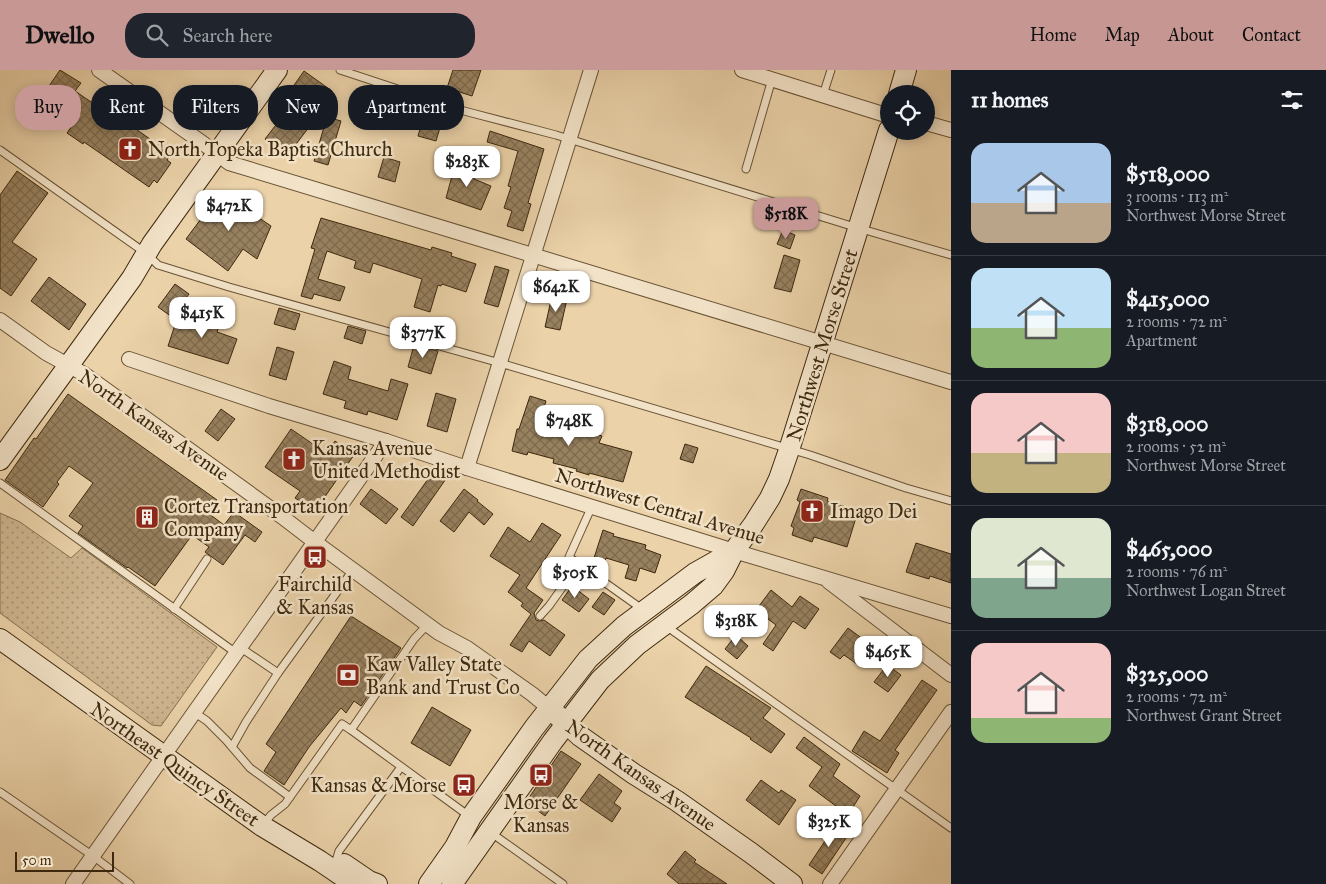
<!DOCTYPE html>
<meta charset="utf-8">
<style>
body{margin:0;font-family:"IM FELL Great Primer",serif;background:#20242c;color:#f1f3f6;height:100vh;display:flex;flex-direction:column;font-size:19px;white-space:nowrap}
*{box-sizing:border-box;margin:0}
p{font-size:16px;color:#9ea1a6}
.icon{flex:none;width:28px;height:28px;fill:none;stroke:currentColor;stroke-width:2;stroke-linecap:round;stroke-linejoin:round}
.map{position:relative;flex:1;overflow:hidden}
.details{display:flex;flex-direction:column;background:#171b24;width:375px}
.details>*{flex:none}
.guide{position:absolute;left:15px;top:15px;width:475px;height:45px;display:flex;gap:10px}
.tools{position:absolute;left:880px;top:15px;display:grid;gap:10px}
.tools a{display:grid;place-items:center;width:55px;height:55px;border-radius:50%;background:#171b24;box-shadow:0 2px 12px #0003;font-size:25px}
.scale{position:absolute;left:15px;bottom:12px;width:99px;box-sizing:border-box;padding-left:5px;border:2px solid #3e290e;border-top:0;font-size:14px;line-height:18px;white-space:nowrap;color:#3e290e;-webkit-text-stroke:4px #f2e2c7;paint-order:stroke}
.price{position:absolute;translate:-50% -42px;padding:0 11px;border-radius:10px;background:#fff;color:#222;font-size:16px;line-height:32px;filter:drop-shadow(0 1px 2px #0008)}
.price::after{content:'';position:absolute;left:50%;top:30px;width:15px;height:11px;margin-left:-8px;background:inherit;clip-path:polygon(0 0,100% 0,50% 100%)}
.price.active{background:#c59692;color:#111}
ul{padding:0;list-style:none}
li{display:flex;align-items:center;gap:15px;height:125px;padding:0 20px}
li+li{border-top:1px solid #363941}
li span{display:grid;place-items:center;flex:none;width:140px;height:100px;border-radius:15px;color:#555}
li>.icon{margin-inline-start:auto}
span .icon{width:60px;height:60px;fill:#fffc;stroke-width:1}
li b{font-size:21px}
h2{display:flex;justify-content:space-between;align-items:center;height:60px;padding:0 20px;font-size:21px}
.chip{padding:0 18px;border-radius:20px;background:#171b24;box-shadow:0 2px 12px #0003;font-size:18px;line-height:45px}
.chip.active{background:#c59692;color:#111}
header{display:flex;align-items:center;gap:30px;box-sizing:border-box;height:70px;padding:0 25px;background:#c59692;color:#111}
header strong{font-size:24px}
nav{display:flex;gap:28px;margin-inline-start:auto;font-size:18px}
.search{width:350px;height:45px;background:#20242c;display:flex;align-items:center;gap:12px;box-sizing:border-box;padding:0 18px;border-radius:20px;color:#9ea1a6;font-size:19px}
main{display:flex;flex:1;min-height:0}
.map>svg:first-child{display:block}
</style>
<header>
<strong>Dwello</strong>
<div class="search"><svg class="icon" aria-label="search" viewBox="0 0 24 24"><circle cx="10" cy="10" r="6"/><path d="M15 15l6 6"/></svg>Search here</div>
<nav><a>Home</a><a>Map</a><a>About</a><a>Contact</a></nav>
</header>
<main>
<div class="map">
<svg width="951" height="814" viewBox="0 0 951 814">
<defs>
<pattern id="grass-dots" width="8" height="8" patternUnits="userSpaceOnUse" patternTransform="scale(1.25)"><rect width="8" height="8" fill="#ceb58f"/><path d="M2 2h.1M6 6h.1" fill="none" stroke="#a99373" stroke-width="1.8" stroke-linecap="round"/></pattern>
<pattern id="building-cross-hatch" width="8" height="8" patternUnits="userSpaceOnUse" patternTransform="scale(1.25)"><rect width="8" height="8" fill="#98815f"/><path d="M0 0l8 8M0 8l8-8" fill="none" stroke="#7d6a4d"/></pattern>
</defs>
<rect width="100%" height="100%" fill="#ebd2a9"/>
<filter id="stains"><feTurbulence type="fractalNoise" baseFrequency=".004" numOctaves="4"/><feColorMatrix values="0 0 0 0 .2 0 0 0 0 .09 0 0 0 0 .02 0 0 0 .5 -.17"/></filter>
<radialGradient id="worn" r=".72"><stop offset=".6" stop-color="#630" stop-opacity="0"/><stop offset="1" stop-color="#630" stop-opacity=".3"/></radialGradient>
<!-- grass -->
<path fill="url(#grass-dots)" stroke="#866f4e" d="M0 443 20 452 71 488 82 478 217 577 161 656 152 655 0 543Z"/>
<!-- building -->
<g fill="url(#building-cross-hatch)" stroke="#3e290e">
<path d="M60 0 81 13 75 21 110 45 112 42 171 84 167 90 171 93 157 113 154 110 149 117 84 72 83 74 67 63 81 43 47 19Z"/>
<path d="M453 0H481L472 26 447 18Z"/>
<path d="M304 1 332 21 317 44H319L287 86 265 69 300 24 292 18Z"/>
<path d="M424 46 442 51 436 71 418 66Z"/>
<path d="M327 47 341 51 328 95 314 91Z"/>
<path d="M490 61 544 79 528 133 531 134 523 161 507 156 512 141 504 138 511 117 508 116 518 81 487 72Z"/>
<path d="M384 87 400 92 395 112 378 107Z"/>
<path d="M455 95 476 101 474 109 491 116 481 140 446 128Z"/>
<path d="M17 101 48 123 12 172 37 189 11 226 0 218V125Z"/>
<path d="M221 122 271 156 257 189 243 179 228 201 186 169Z"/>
<path d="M321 148 431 180 432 177 452 183 451 186 476 194 466 222 442 214 441 216 438 215 430 242 414 237 422 209 373 193 370 203 354 198 356 191 327 181 318 209 345 217 340 231 314 224 312 229 301 226 315 179 311 178Z"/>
<path d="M783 160 795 165 790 179 777 174Z"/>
<path d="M784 185 800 190 791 222 774 218Z"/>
<path d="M495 196 509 200 498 237 484 233Z"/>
<path d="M49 207 86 234 69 260 31 231Z"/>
<path d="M175 214 189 224 172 247 158 237Z"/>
<path d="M552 226 567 229 560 260 545 257Z"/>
<path d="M279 238 300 244 295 260 274 254Z"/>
<path d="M179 243 202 251 203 247 220 253 217 262 237 269 228 294 168 276Z"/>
<path d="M348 256 366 261 362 274 344 268Z"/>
<path d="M414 275 438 281 431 304 408 297Z"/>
<path d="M277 277 294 282 286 310 269 305Z"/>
<path d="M334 291 351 297 348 309 388 321 391 309 408 314 397 350 368 341 367 345 344 338 346 331 323 324Z"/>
<path d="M436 323 456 329 447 362 427 356Z"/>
<path d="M68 324 217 430 208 443 224 455 234 442 262 462 255 472 245 465 223 495 205 482 209 477 192 465 155 516 128 497 127 498 78 463 83 456 69 446 93 413 69 396 57 412 59 414 43 437 5 410 34 368 36 369Z"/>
<path d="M530 326 546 331 538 357 560 362 561 360 587 367 589 362 602 366 599 373 632 382 623 412 589 403V405L576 401 577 399 553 393 554 389 528 382 527 385 512 381 517 359H519Z"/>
<path d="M221 339 235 349 218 371 205 361Z"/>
<path d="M291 359 326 383 335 371 354 385 315 441 295 428 300 421 265 397Z"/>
<path d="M685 374 698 378 693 393 680 389Z"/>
<path d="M433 402 448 406 413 456 401 447Z"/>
<path d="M371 419 398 439 386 454 360 434Z"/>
<path d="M464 419 478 430 477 431 493 444 484 455 469 442 454 462 440 451Z"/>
<path d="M801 419 828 428 827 431 858 441 847 477 814 467 812 472 792 465 794 458 791 456 800 432 797 430Z"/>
<path d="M542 453 561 465 526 518 543 530 534 543 536 550 539 551 544 550 565 565 550 586 529 571 522 582 510 575 531 544 521 536 523 533 508 522 520 505 490 486 508 457 530 472Z"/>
<path d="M603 460 614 464 613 466 646 475 645 479 661 485 655 503 640 498 636 511 625 508 629 495 606 488 605 491 594 488Z"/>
<path d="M916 473 951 484V513L930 506 929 509 906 502Z"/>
<path d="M572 516 589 529 579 542 562 530Z"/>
<path d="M771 520 792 537 800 526 819 539 805 559 793 551 773 581 763 574 776 555 756 540Z"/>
<path d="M603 522 615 530 604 545 592 537Z"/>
<path d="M351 546 401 578 361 636 354 631 346 643 341 638 309 677 284 715 264 701 276 682 266 674Z"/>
<path d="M848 558 871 575 857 594 844 585 840 589 830 582Z"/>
<path d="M736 565 748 576 737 589 725 579Z"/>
<path d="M887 595 901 605 888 622 874 612Z"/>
<path d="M706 596 771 638 763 648 785 664 771 683 750 669 751 668 685 627Z"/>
<path d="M922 610 937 620 895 680 899 683 887 703 852 681 864 661 880 671Z"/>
<path d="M432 637 471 660 450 696 411 673Z"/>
<path d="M804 667 840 694 833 706 860 726 848 745 809 716 822 697 796 678Z"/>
<path d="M561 681 581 694 545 746 526 732Z"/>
<path d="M599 704 622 721 614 733 621 738 612 752 580 730Z"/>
<path d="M761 710 779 723 781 720 796 730 779 755 746 730Z"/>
<path d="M837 753 850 762 822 804 809 795Z"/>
<path d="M685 781 696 790 694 792 727 814H679L667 804Z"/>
</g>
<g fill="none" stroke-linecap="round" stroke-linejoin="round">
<!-- lane casing -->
<g stroke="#695335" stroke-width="9">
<g id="lane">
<path d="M340 0 464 41 556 65 858 158 951 185"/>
<path d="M823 25 831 0"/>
<path d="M0 80 147 184 158 195 229 217 500 293 810 385 906 418 951 431"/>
<path d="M746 99 772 9"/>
<path d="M0 413 236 583"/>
<path d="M592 436 569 487 642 539"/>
<path d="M174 539 207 489"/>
<path d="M540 546 549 536 579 494"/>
<path d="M428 554 414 569 351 660 469 746"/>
<path d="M666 556 951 758"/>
<path d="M241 578 278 603"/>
<path d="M194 642 207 651 226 670 250 698 290 727"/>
<path d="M232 677 246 652 278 603 353 500"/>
<path d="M0 722 93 786 130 814"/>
<path d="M263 755 271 745 285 734 342 654 351 660"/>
<path d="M490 762 563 814"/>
<path d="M335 794 339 781 401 697"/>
</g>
</g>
<!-- street casing -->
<g stroke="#695335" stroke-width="16">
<g id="street">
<path d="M99 0 204 74 229 93 951 312"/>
<path d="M742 0 889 46"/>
<path d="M926 53 951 60"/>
<path d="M0 250 46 283 84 304 281 446 315 472 439 563 467 578 532 624 550 639"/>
<path d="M129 289 269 336 386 371 467 398 734 481 951 546"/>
<path d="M467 398 591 0"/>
<path d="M829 512 951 605"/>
<path d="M73 814 386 371"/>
<path d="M830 814 951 642"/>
</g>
</g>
<!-- secondary casing -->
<g stroke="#3e290e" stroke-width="22">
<g id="secondary">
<path d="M899 24 906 0"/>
<path d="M0 390 132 208 152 174 277 0"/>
<path d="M0 569 262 756 320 791 354 814"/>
<path d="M557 645 580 666 634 704 677 731 751 783 792 814"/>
<path d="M344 794 369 811 377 814"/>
<path d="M429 814 455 777 471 747 534 658 588 589 624 556 695 503 734 481"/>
<path d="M452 814 553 671 600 610 637 575 692 534 713 516 724 501 734 481 753 455 770 428 779 409 789 380 889 60"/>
</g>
</g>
<!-- lane -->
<use href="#lane" stroke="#f2e2c7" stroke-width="7"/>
<!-- street -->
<use href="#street" stroke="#f2e2c7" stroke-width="14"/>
<!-- secondary -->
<use href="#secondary" stroke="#f2e2c7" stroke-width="20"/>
</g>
<!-- icons -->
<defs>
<g id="church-square" transform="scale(1.25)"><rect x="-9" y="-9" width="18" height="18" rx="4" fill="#8f2418" stroke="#f2e2c7"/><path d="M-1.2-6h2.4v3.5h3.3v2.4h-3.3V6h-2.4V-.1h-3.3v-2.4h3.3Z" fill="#fff"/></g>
<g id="building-square" transform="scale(1.25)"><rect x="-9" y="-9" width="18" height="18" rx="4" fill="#8f2418" stroke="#f2e2c7"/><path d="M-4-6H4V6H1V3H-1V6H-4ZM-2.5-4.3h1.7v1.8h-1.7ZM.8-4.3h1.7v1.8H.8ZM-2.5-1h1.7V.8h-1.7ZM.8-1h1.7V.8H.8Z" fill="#fff"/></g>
<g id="bus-square" transform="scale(1.25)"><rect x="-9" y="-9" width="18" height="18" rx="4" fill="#8f2418" stroke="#f2e2c7"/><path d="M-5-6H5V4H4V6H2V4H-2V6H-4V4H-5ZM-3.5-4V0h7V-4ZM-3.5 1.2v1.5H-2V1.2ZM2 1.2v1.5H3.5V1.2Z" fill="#fff"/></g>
<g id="bank-square" transform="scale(1.25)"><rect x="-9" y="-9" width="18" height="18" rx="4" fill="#8f2418" stroke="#f2e2c7"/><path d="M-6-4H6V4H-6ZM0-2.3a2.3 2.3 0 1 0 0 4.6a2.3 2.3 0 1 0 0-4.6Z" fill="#fff"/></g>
</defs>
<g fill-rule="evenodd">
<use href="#church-square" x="130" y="79"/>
<use href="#church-square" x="294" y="389"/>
<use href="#church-square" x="812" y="441"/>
<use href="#building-square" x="147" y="447"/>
<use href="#bus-square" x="315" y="487"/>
<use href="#bank-square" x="348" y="605"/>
<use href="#bus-square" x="541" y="705"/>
<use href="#bus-square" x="464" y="715"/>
</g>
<g text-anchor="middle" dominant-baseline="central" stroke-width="5" stroke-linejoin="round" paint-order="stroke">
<!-- poi labels -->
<g font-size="20" fill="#3e290e" stroke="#f2e2c7" text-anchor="start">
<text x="148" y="79">North Topeka Baptist Church</text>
<text x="312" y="378">Kansas Avenue<tspan x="312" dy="23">United Methodist</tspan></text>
<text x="164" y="436">Cortez Transportation<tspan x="164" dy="23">Company</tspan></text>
<text x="830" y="441">Imago Dei</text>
<text x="315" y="514" text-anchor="middle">Fairchild<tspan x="315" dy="23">&amp; Kansas</tspan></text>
<text x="366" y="594">Kaw Valley State<tspan x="366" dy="23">Bank and Trust Co</tspan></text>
<text x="446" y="715" text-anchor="end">Kansas &amp; Morse</text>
<text x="541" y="732" text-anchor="middle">Morse &amp;<tspan x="541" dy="23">Kansas</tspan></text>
</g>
<!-- street labels -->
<g font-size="20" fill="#3e290e" stroke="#f2e2c7">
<text transform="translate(822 275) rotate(-73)">Northwest Morse Street</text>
<text transform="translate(154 355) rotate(35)">North Kansas Avenue</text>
<text transform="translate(660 436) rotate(17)">Northwest Central Avenue</text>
<text transform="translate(175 694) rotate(35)">Northeast Quincy Street</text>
<text transform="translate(641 705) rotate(35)">North Kansas Avenue</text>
</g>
</g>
<rect width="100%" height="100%" filter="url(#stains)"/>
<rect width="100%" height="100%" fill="url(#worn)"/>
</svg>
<div class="tools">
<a><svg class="icon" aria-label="locate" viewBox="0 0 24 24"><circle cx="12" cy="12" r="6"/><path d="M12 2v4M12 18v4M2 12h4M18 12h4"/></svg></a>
</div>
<div class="scale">50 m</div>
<b class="price" style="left:467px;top:118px">$283K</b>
<b class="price" style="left:229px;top:162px">$472K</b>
<b class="price active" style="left:786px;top:170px">$518K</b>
<b class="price" style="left:556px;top:243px">$642K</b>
<b class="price" style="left:202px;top:269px">$415K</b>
<b class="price" style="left:423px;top:289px">$377K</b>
<b class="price" style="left:569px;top:377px">$748K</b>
<b class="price" style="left:575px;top:529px">$505K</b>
<b class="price" style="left:736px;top:577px">$318K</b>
<b class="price" style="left:888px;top:608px">$465K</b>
<b class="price" style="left:829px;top:778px">$325K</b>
<div class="guide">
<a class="chip active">Buy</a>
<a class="chip">Rent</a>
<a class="chip">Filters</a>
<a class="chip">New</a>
<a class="chip">Apartment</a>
</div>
</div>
<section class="details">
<h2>11 homes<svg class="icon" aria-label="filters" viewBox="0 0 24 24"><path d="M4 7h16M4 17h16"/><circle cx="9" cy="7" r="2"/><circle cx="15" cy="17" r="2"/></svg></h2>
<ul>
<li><span style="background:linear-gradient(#a9c7e8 60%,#b9a48a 0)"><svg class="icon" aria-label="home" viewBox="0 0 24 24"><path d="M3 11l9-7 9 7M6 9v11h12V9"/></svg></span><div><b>$518,000</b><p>3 rooms · 113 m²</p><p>Northwest Morse Street</p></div></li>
<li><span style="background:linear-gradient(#bfe0f5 60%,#8fb573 0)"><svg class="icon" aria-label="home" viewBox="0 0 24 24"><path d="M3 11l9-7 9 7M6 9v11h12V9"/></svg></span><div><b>$415,000</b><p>2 rooms · 72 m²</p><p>Apartment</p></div></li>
<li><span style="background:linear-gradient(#f6c9c9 60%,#c2b280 0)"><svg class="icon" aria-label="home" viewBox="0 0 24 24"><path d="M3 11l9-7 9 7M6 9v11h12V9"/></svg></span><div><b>$318,000</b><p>2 rooms · 52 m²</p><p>Northwest Morse Street</p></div></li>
<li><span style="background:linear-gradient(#dfe7d0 60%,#7fa58c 0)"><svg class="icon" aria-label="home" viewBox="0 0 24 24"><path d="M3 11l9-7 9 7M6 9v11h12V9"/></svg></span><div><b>$465,000</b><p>2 rooms · 76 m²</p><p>Northwest Logan Street</p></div></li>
<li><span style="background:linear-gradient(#f6c9c9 75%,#8fb573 0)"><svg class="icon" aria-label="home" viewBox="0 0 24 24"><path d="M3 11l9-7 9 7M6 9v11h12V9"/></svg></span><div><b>$325,000</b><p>2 rooms · 72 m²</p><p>Northwest Grant Street</p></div></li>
</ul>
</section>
</main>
